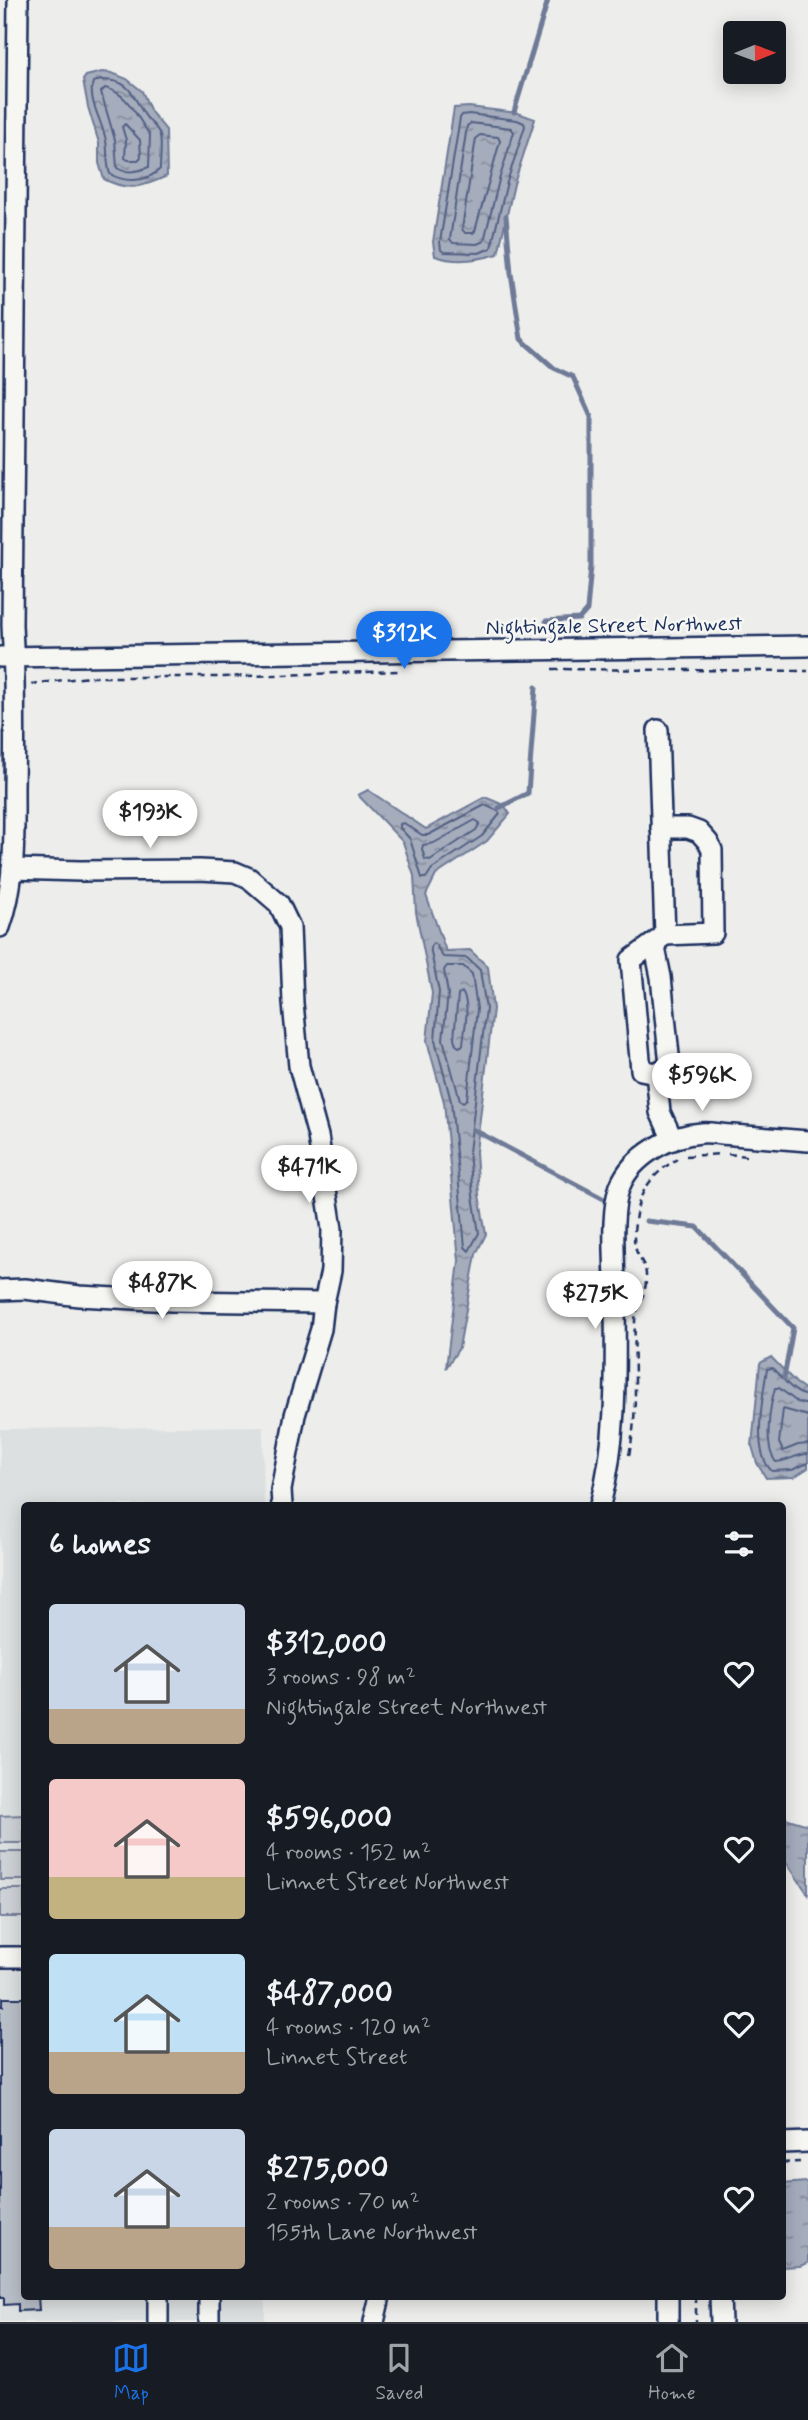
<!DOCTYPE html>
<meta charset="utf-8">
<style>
body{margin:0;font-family:Mynerve,sans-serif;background:#20242c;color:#f1f3f6;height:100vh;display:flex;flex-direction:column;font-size:26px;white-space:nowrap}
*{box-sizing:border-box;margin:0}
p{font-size:23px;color:#9ea1a6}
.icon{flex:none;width:38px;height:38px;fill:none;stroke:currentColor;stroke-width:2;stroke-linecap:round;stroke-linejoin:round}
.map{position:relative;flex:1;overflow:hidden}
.sheet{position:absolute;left:21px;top:1502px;width:765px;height:798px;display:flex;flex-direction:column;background:#171b24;border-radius:7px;box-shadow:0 4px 18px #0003}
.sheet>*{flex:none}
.needle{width:46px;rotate:89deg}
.buttons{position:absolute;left:723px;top:21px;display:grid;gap:14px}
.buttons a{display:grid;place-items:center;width:63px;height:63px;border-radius:7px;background:#171b24;box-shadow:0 4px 18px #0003;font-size:35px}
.price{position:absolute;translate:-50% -60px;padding:0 16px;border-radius:24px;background:#fff;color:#222;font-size:23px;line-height:46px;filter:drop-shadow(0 2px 4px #0008)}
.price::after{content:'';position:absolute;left:50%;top:42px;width:21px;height:16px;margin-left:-10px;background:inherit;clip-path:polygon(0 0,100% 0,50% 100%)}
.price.current{background:#1a73e8;color:#fff}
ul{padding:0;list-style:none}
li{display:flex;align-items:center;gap:21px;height:175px;padding:0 28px}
li span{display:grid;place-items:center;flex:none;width:196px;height:140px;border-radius:7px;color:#555}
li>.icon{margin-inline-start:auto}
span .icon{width:84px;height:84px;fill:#fffc;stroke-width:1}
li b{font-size:30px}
h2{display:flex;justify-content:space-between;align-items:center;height:84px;padding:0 28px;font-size:30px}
.tabs{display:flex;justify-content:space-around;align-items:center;height:98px;border-top:2px solid #363941;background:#171b24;font-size:19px;color:#9ea1a6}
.tabs a{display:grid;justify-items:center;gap:4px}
.tabs .current{color:#1a73e8}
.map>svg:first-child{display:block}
</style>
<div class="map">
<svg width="808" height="2322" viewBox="0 0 808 2322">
<defs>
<pattern id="water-ripples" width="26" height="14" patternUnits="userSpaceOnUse" patternTransform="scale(1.75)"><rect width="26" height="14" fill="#a5acbc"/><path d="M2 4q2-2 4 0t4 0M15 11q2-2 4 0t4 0" fill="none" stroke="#868c9c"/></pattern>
</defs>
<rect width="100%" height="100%" fill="#edeeec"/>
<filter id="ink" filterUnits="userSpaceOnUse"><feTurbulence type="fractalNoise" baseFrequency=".0143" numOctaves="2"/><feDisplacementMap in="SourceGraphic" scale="14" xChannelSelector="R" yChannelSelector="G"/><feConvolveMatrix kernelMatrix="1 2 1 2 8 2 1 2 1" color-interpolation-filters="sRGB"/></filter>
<g filter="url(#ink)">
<!-- built -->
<path fill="#dde0e1" d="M263 1426 264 1505H24V2296H265V2322H0V1429Z"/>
<!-- park -->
<g fill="#ced2d7" stroke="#74809a" stroke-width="2">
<path d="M24 1815V1843H0V1816Z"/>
<rect x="0" y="1852" width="24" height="28"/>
<rect x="0" y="1889" width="24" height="28"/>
</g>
<!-- water -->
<g fill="url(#water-ripples)" stroke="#6e7a96" stroke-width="2">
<path d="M102 72 112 73 127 79 142 91 151 112 166 130 167 176C143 187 128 192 104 179L99 163V143L88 107 83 80 86 76Z"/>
<path d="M469 107 518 113 535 119 514 184 498 254C478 260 454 263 435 256L433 242 454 108Z"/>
<path d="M368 790 426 829 485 797 504 805 510 814 487 841 436 875 426 895 446 951 470 950 488 967 493 1009 476 1152 479 1195 486 1234 476 1254 459 1348 446 1368 459 1261 444 1102 427 1041 432 993 416 912 414 876 403 842 358 795Z"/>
<path d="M771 1357 796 1383 808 1391V1468L794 1477 766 1478 757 1463 752 1446 760 1363Z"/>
<path d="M782 1817 808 1825V1894L782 1856Z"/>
<path d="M806 2182 808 2183V2263L800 2266 782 2267V2184Z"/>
</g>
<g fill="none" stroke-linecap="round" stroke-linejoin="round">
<!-- shore -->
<g stroke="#526184" stroke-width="2">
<path d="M102 80C133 80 132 97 146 117 151 123 158 128 160 135 162 146 160 159 160 169 148 182 125 183 110 174 106 162 108 153 106 141 103 122 87 100 93 82Z"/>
<path d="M105 88C129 93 136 117 150 135L149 167C140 171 126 174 117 168L115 140 101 92Z"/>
<path d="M469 114 517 120 524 123 525 126 507 182 491 248 479 253 444 252 441 250 440 242 460 118 462 115Z"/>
<path d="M471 123 511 128 514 132 499 180 484 241 477 244 453 243 450 239 467 126Z"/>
<path d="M125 124 140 140 141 157 138 160H128L125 158 126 140 122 127Z"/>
<path d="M480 135 498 137 500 141 475 231 473 233H465L462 229 476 138Z"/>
<path d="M485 805 498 811 500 814 482 836 432 869 426 878H422L410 839 400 828V824L404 823 422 835H428Z"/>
<path d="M475 820 480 823 476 830 430 860 425 859 422 849 423 845 434 843Z"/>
<path d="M433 943 436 945 443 957 467 958 480 970 486 1009 469 1152 473 1196 479 1233 469 1251 465 1247 451 1101 435 1040 439 992 430 947Z"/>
<path d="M447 966H463L472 974 477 1009 467 1099 463 1102 460 1100 443 1039 448 994 444 970Z"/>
<path d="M462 992C471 1006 464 1029 463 1045L459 1047 456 1045 454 1038 458 995Z"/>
<path d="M808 1396C793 1394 783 1378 772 1368L767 1369C763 1395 751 1453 772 1471L792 1470 808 1463"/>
<path d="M808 1405 797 1402 779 1388H775C770 1406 763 1447 776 1462 790 1461 796 1454 808 1454"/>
<path d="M808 1416 783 1409 779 1443 783 1451 798 1445 808 1444"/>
</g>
<!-- stream -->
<g stroke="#6e7a96" stroke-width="5">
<path d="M514 112 548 0"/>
<path d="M506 216 511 273 521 339 554 368 573 377 591 417V566L587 610 579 619 546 621"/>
<path d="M499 808 528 793 536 687"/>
<path d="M474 1130 604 1199"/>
<path d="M646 1221 697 1227 793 1328 784 1378"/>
</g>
</g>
<!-- building -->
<path fill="#b9bfc8" stroke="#1b2f5e" stroke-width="2" d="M3 1998H24V2296H38L39 2310 18 2311V2304L4 2305V2298H0V2006H3Z"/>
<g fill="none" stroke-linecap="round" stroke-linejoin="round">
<!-- minor casing -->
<g stroke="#1b2f5e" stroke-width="24">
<g id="minor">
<path d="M0 657 808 646"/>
<path d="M658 730 665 935 631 960 641 1070 656 1073 660 1112 673 1140"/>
<path d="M661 828H688L699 832 708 842 712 850 713 933 665 935"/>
<path d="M12 869 80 871 200 870 235 872 249 878 279 904 290 927 293 1003 299 1066 318 1136 332 1229 331 1271 324 1303 321 1329 295 1415 281 1490 282 1505"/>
<path d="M0 927C16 883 14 834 14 788 15 733 15 679 12 625L18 0"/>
<path d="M654 943 661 977 670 1065 656 1073"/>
<path d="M0 1290 25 1289 79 1296 171 1301 324 1303"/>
<path d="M600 1505C619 1434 615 1361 615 1287 615 1259 610 1212 620 1186 632 1156 670 1135 701 1133 712 1132 723 1135 733 1135 758 1137 783 1139 808 1141"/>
<path d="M0 1957H24"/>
<path d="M782 2143 808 2142"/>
<path d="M209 2296V2322"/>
<path d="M720 2296 721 2322"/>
<path d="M158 2322V2296"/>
<path d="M374 2322 380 2296"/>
<path d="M668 2322V2296"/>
</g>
</g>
<!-- path -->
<g stroke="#1b2f5e" stroke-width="2.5" stroke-dasharray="7 5" stroke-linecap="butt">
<path d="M552 669 808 671"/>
<path d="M31 684 89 677H219L399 671"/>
<path d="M728 1154 746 1156"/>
<path d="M686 1156 722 1154"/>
<path d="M629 1455C639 1410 633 1366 635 1321 636 1306 646 1295 646 1280 647 1264 640 1262 636 1250 633 1242 634 1231 635 1223 637 1193 652 1174 677 1159"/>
<path d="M782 2163 800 2162"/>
<path d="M696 2296V2322"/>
</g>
<!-- minor -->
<use href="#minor" stroke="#f6f6f2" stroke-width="19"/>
</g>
</g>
<g text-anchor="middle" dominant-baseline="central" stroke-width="5" stroke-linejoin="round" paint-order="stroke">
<!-- street labels -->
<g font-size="21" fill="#1b2f5e" stroke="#f6f6f2">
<text transform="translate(614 626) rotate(-1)">Nightingale Street Northwest</text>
</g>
</g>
</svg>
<div class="buttons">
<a><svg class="needle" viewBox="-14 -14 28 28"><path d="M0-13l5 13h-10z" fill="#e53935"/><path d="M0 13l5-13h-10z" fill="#9ea1a6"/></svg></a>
</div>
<b class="price current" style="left:404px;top:671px">$312K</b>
<b class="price" style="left:150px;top:850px">$193K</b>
<b class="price" style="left:702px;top:1113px">$596K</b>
<b class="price" style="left:309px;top:1205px">$471K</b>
<b class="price" style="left:162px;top:1321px">$487K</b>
<b class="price" style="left:595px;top:1331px">$275K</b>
<section class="sheet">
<h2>6 homes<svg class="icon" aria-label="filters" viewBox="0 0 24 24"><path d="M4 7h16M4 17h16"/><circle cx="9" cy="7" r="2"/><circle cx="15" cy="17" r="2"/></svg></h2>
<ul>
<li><span style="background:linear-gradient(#c9d6e8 75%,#b9a48a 0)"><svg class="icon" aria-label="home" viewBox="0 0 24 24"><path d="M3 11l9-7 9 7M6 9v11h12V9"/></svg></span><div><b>$312,000</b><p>3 rooms · 98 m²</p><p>Nightingale Street Northwest</p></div><svg class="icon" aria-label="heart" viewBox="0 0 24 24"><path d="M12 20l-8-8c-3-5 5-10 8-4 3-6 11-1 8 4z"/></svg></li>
<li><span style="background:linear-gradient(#f6c9c9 70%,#c2b280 0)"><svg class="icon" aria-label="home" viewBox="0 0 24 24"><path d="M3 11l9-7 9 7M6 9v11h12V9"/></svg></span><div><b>$596,000</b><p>4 rooms · 152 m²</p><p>Linnet Street Northwest</p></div><svg class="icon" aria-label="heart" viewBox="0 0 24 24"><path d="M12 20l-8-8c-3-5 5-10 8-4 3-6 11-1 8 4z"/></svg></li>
<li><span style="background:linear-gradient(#bfe0f5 70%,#b9a48a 0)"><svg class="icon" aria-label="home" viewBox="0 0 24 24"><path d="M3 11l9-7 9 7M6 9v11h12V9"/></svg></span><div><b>$487,000</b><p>4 rooms · 120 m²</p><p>Linnet Street</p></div><svg class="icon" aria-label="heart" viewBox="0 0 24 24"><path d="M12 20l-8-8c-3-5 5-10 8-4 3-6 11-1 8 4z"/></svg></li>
<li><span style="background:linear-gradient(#c9d6e8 70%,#b9a48a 0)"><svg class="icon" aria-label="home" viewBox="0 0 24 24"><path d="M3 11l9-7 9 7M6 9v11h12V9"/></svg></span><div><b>$275,000</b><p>2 rooms · 70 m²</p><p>155th Lane Northwest</p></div><svg class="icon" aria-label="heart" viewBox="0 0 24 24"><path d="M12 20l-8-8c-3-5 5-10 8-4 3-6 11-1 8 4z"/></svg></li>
</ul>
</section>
</div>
<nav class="tabs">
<a class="current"><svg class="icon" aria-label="map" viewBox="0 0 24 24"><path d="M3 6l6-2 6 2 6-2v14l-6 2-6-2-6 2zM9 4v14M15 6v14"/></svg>Map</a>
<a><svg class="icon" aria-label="saved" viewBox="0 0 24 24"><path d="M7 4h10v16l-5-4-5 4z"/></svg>Saved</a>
<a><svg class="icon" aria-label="home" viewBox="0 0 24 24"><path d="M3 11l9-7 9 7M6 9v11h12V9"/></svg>Home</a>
</nav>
